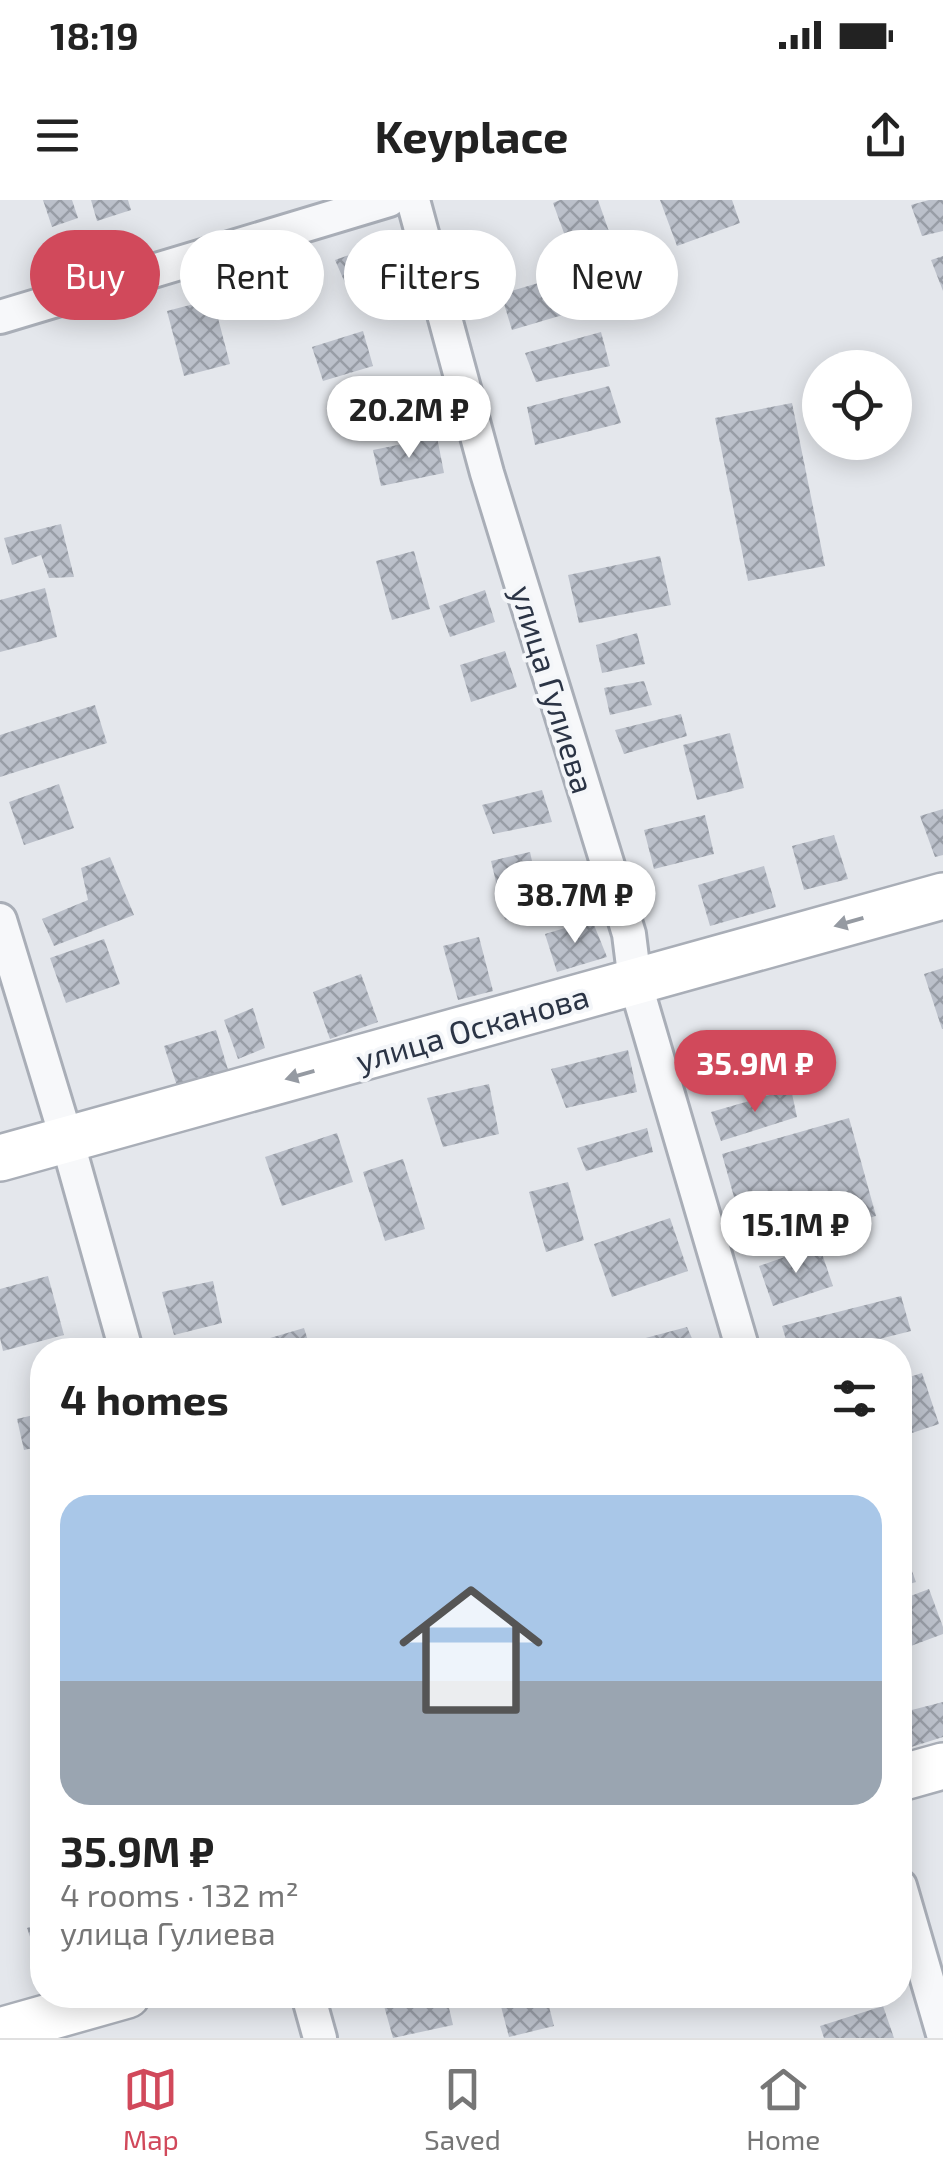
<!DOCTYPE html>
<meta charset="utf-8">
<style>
body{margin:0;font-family:"Exo 2",sans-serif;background:#f2f2f2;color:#222;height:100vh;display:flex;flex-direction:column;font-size:38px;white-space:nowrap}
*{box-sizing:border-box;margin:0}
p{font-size:32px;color:#767676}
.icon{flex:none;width:55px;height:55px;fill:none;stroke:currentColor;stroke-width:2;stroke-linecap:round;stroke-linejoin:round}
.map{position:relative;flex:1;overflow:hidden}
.sheet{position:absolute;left:30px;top:1138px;width:882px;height:670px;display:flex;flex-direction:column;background:#fff;border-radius:40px;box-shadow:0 5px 25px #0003}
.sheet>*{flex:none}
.guide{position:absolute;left:30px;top:30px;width:885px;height:90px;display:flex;gap:20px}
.tools{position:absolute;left:802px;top:150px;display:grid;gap:20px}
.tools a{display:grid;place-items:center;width:110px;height:110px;border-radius:50%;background:#fff;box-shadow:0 5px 25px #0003;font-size:50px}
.price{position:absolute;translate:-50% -85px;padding:0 22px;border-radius:35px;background:#fff;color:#222;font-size:32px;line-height:65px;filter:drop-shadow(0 2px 5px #0008)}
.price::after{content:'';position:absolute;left:50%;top:60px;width:30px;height:22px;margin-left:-15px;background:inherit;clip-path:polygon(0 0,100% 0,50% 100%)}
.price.active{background:#d1495b;color:#fff}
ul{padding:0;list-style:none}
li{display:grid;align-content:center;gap:20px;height:530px;padding:0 30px}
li+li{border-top:2px solid #e0e0e0}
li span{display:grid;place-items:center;height:310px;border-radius:30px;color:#555}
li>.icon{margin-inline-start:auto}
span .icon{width:180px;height:180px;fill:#fffc;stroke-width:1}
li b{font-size:42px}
h2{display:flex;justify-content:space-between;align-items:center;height:120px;padding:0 30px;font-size:42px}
.pill{padding:0 35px;border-radius:45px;background:#fff;box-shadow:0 5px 25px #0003;font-size:35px;line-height:90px}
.pill.active{background:#d1495b;color:#fff}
.status{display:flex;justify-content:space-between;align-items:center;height:70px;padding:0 50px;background:#fff;direction:ltr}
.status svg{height:28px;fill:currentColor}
header{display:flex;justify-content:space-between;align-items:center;height:130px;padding:0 30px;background:#fff;font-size:45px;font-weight:700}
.tab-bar{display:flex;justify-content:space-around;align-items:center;height:140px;border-top:2px solid #e0e0e0;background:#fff;font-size:28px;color:#767676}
.tab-bar a{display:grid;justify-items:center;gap:5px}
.tab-bar .active{color:#d1495b}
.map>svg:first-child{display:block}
</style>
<div class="status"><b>18:19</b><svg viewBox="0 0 49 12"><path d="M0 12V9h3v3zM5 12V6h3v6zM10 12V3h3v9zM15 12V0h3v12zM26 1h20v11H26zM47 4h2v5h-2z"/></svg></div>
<header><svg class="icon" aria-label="menu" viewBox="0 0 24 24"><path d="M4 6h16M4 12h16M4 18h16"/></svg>Keyplace<svg class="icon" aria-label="share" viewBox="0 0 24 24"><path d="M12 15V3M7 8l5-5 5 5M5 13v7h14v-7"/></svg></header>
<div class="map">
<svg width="943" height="1838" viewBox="0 0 943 1838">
<defs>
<pattern id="building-cross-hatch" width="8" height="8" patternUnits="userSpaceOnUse" patternTransform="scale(2.5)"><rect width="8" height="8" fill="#bbc0ca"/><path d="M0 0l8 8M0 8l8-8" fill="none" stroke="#989da6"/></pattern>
</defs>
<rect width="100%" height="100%" fill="#e4e7ec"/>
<!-- building -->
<g fill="url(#building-cross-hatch)">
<path d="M43 0H72L78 18 52 27Z"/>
<path d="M91 0H128L131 10 97 21Z"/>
<path d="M560 0H598L620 63 580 77 553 3Z"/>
<path d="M660 0H732L740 23 677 46Z"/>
<path d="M929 0H943V31L922 36 911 5Z"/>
<path d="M380 44 393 76 349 92 335 60Z"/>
<path d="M303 56 315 96 232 119 220 80Z"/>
<path d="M943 56V91L931 60Z"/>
<path d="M555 78 566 114 512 130 501 94Z"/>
<path d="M213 99 230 164 184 176 167 111Z"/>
<path d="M363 131 373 166 323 181 312 147Z"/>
<path d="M601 132 610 166 536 182 525 153Z"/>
<path d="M413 178 423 212 376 225 366 191Z"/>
<path d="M609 186 621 223 535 245 527 207Z"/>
<path d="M792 203 825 366 748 381 715 218Z"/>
<path d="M437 237 444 273 381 286 373 250Z"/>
<path d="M61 324 74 377 49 378 41 355 12 365 4 338Z"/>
<path d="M414 351 430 409 392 420 376 361Z"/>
<path d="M660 356 671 405 579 423 568 375Z"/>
<path d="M45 388 57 437 0 452V400Z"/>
<path d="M485 390 495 422 450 437 439 406Z"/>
<path d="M637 433 645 464 602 473 596 445Z"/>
<path d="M505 451 517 487 471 502 460 465Z"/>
<path d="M644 481 652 505 610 515 604 488Z"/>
<path d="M95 505 107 543 0 577V535Z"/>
<path d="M681 514 687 536 624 554 615 530Z"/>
<path d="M730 533 744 588 697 600 683 545Z"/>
<path d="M59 584 74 628 24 645 9 602Z"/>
<path d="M542 590 552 622 493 634 482 605Z"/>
<path d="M943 609V655L935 657 920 616Z"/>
<path d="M705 615 714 654 654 669 644 630Z"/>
<path d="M834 635 848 679 804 690 792 646Z"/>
<path d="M530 652 543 711 505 720 491 661Z"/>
<path d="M110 657 134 715 54 746 42 719 88 700 81 668Z"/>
<path d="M764 666 776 707 710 726 698 685Z"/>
<path d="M592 720 607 757 557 772 545 734Z"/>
<path d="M479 737 493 791 458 800 443 746Z"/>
<path d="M104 739 120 784 66 803 50 758Z"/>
<path d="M943 768V829H942L924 774Z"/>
<path d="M361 774 378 822 330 839 313 792Z"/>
<path d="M253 808 265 848 238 859 224 820Z"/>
<path d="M216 830 229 873 178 889 164 846Z"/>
<path d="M628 850 637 892 566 908 551 869Z"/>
<path d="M489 884 499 934 443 947 427 898Z"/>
<path d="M791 889 797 917 721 941 711 912Z"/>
<path d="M849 918 876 1016 749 1051 722 954Z"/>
<path d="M647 928 653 952 586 971 577 948Z"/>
<path d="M337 933 353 982 282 1006 265 957Z"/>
<path d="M403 959 425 1029 385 1041 363 972Z"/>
<path d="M568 982 584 1040 546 1052 529 992Z"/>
<path d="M670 1018 688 1071 612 1097 594 1044Z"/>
<path d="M819 1045 833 1086 773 1106 759 1066Z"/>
<path d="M48 1076 64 1135 3 1151 0 1138V1089Z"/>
<path d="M213 1081 222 1123 174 1135 162 1092Z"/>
<path d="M901 1096 911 1131 836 1150H789L782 1126Z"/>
<path d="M687 1127 697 1150H626L623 1144Z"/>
<path d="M304 1128 311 1150H233V1149Z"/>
<path d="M922 1173 939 1224 900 1237V1180Z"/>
<path d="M42 1213V1246L24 1250 17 1219Z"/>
<path d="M907 1358 916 1382 900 1387V1359Z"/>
<path d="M929 1389 943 1427V1434L900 1450V1400Z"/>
<path d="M943 1502V1537L908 1548 900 1531V1513Z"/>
<path d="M42 1723V1772L27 1728Z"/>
<path d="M381 1795H446L453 1825 393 1838Z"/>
<path d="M498 1795H546L554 1826 509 1837Z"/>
<path d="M883 1806 894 1838H824L820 1826Z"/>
</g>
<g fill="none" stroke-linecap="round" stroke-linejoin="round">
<!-- minor casing -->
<g stroke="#a9aeb7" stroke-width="38">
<g id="minor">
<path d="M413 0 487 273 629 734 635 782 743 1150"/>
<path d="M0 117 389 0"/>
<path d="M0 720 67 940 126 1150"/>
<path d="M900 1686 943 1834"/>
<path d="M308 1795 320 1838"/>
</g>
</g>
<!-- secondary casing -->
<g stroke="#a9aeb7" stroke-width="50">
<g id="secondary">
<path d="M0 958 943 696"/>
<path d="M900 1578 943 1566"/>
<path d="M0 1831 127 1795"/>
</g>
</g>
<!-- minor -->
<use href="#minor" stroke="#f7f8fa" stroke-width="32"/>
<!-- secondary -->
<use href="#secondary" stroke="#fff" stroke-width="45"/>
</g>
<!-- one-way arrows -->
<defs><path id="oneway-solid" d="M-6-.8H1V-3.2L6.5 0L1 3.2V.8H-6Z" transform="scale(2.5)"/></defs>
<g fill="#959aa2">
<use href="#oneway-solid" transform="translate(849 722) rotate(164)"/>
<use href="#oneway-solid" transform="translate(300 875) rotate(164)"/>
</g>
<g text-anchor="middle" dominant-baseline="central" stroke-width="8" stroke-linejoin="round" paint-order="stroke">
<!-- street labels -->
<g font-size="32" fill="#2b3445" stroke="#f4f6f9">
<text transform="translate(554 489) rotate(73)">улица Гулиева</text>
<text transform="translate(472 827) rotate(-16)">улица Осканова</text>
</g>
</g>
</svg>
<div class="tools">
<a><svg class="icon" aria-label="locate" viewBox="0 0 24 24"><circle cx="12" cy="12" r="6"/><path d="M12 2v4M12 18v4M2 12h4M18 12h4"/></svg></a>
</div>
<b class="price" style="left:409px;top:261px">20.2M ₽</b>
<b class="price" style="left:575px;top:746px">38.7M ₽</b>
<b class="price active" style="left:755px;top:915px">35.9M ₽</b>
<b class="price" style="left:796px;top:1076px">15.1M ₽</b>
<div class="guide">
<a class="pill active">Buy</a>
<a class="pill">Rent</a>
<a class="pill">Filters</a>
<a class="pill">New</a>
</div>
<section class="sheet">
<h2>4 homes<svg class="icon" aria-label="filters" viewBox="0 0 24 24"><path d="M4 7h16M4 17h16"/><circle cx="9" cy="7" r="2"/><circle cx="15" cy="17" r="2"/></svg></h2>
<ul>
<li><span style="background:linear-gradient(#a9c7e8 60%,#9aa5b1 0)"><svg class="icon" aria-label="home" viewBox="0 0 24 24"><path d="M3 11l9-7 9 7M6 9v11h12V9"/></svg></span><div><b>35.9M ₽</b><p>4 rooms · 132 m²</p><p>улица Гулиева</p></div></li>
</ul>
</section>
</div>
<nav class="tab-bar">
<a class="active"><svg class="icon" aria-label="map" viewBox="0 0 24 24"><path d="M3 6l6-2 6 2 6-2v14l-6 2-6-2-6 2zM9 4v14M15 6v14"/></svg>Map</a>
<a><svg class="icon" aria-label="saved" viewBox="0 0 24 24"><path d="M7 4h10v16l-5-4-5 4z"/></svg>Saved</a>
<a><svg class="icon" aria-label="home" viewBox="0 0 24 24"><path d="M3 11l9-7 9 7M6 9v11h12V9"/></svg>Home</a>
</nav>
